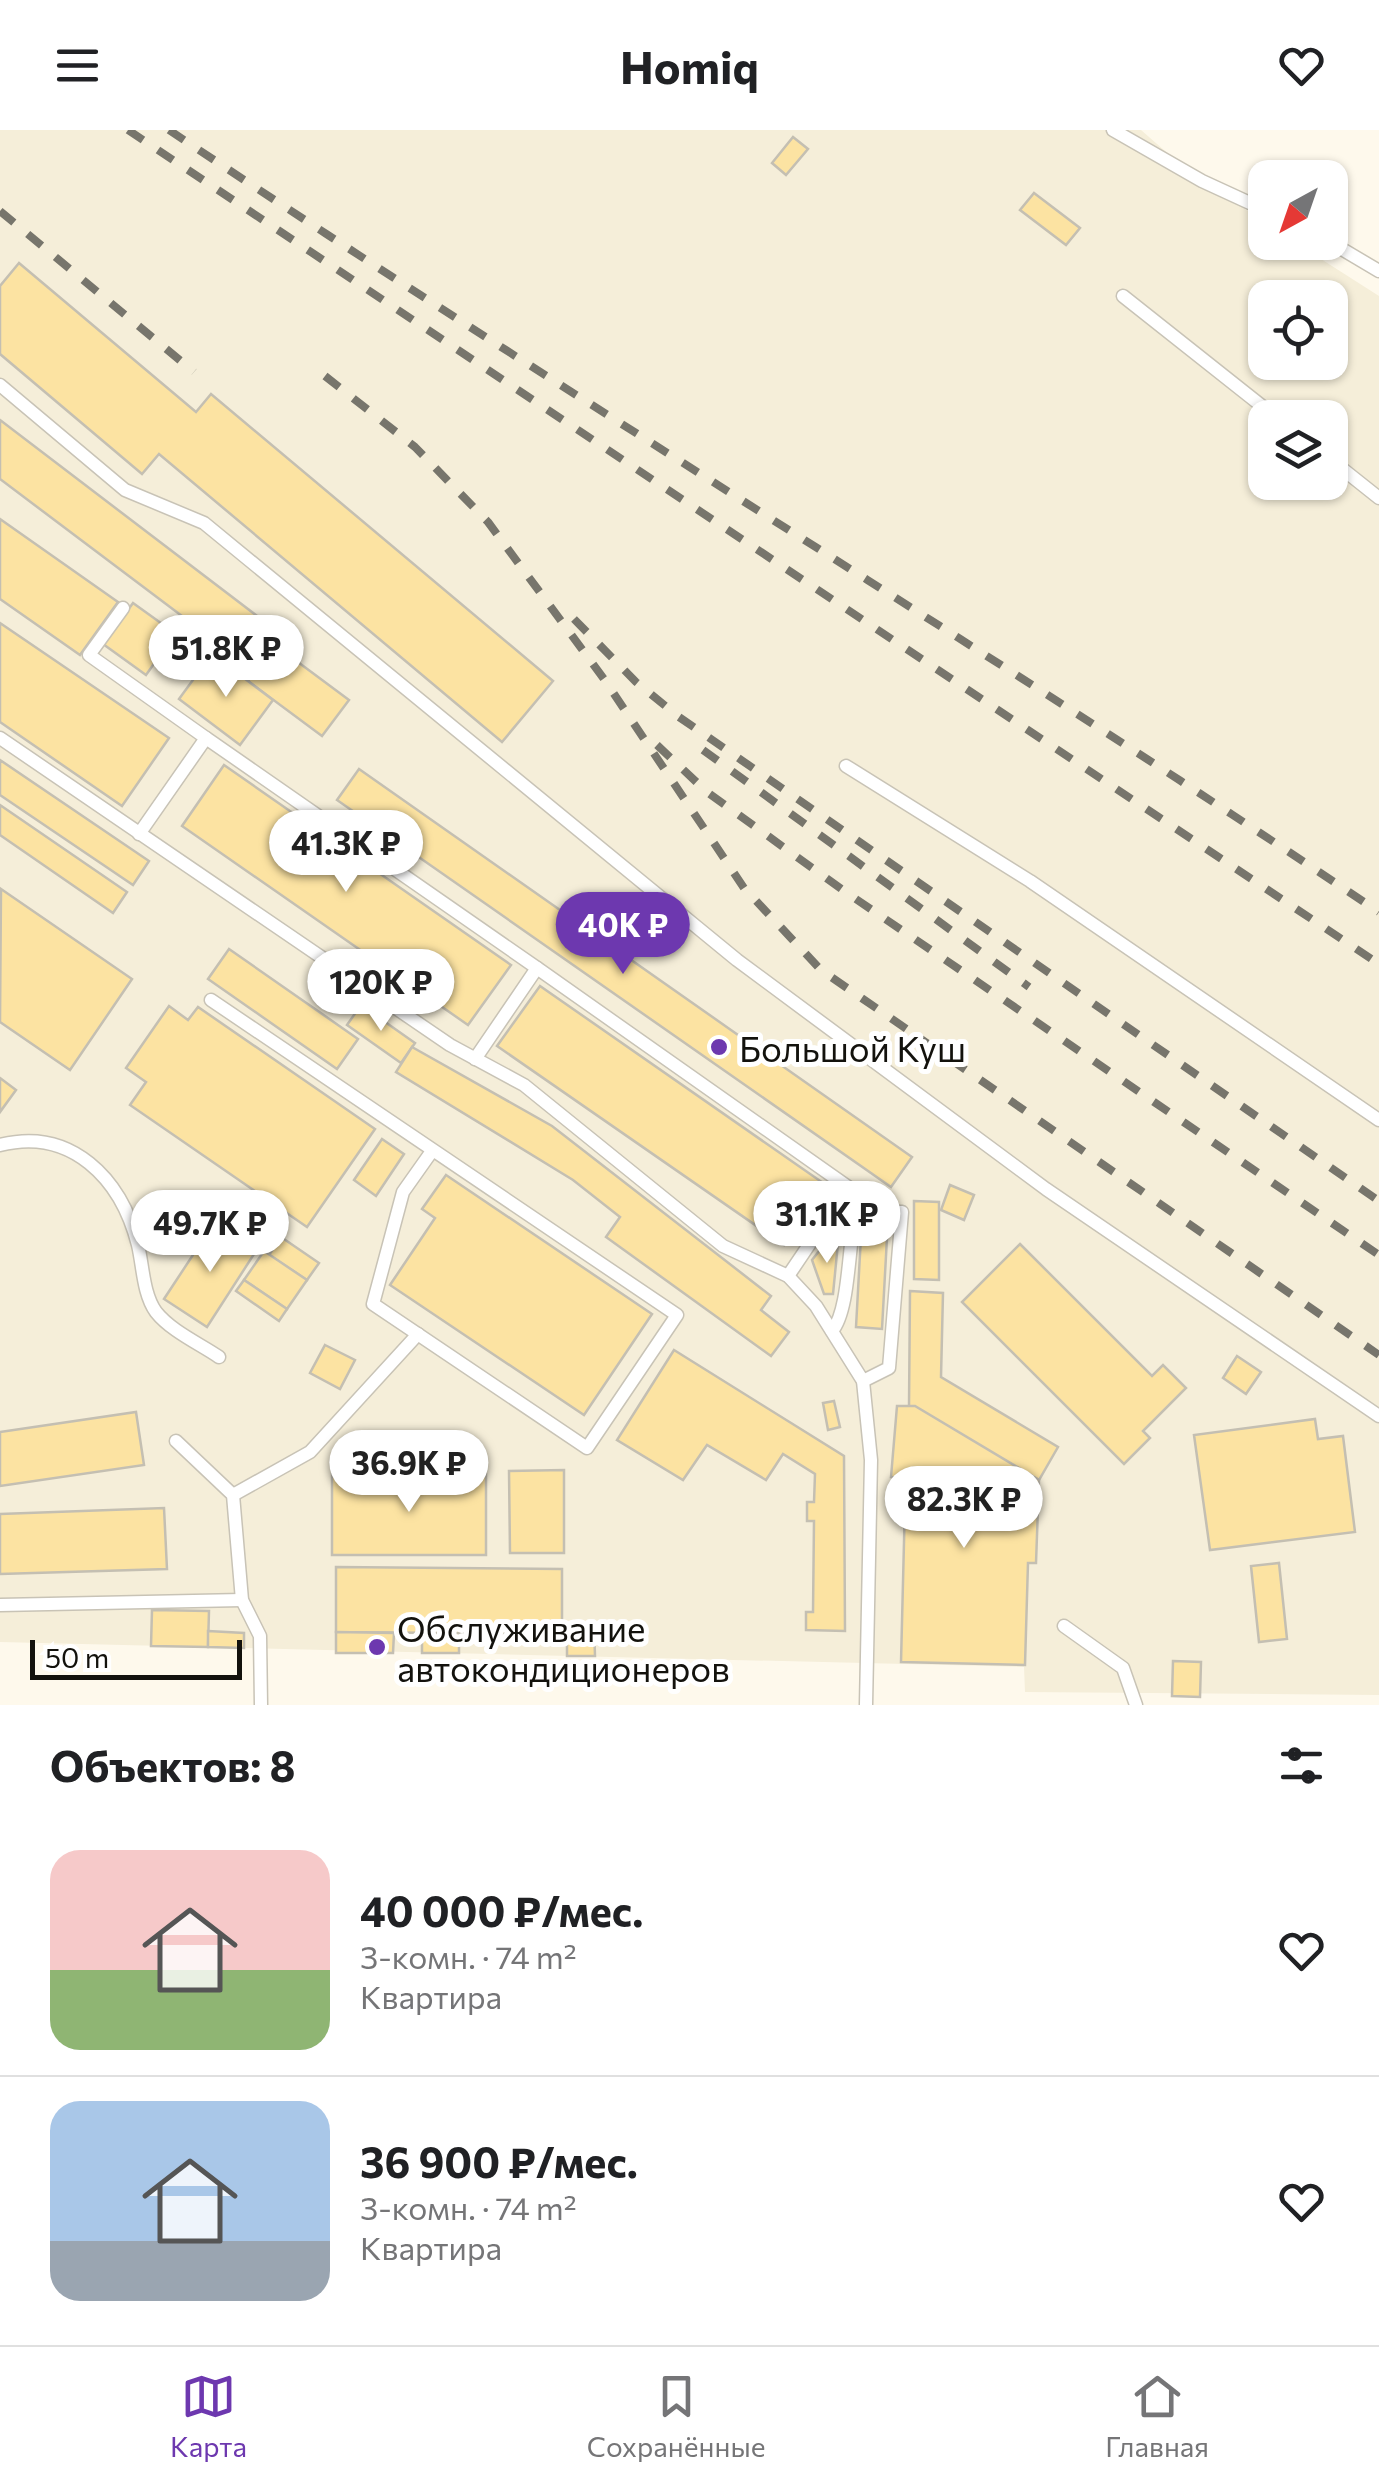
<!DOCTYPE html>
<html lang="ru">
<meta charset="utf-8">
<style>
body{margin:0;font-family:Commissioner,sans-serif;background:#f2f2f2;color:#202124;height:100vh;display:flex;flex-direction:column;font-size:38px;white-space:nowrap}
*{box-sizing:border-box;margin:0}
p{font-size:32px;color:#757577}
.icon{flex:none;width:55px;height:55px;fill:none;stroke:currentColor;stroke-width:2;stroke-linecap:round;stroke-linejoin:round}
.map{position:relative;height:1575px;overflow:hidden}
.drawer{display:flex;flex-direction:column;background:#fff;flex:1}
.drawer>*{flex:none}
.needle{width:65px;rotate:220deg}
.buttons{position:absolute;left:1248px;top:30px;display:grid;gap:20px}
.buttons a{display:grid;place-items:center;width:100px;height:100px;border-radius:20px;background:#fff;box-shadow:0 2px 8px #0004;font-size:50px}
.scale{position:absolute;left:30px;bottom:25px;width:212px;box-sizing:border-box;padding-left:10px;border:5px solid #13120d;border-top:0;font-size:28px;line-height:35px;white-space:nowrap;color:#13120d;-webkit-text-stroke:8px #fff;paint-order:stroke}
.price{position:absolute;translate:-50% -85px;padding:0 22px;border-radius:35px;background:#fff;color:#222;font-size:32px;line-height:65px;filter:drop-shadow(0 2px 5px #0008)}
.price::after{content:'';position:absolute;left:50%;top:60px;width:30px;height:22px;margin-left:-15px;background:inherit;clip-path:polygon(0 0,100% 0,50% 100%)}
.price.active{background:#6d38af;color:#fff}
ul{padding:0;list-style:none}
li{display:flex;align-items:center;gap:30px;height:250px;padding:0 50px}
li+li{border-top:2px solid #e0e0e0}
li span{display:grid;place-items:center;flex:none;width:280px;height:200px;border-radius:30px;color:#555}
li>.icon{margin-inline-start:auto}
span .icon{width:120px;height:120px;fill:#fffc;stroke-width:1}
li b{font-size:42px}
h2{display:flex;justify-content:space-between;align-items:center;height:120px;padding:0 50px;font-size:42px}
header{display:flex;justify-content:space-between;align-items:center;height:130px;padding:0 50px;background:#fff;font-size:45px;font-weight:700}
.menu{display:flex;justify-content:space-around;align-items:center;height:140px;border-top:2px solid #e0e0e0;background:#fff;font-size:28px;color:#757577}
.menu a{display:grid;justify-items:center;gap:5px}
.menu .active{color:#6d38af}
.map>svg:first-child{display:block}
</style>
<header><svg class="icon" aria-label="menu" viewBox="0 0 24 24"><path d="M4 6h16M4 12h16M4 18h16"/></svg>Homiq<svg class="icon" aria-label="heart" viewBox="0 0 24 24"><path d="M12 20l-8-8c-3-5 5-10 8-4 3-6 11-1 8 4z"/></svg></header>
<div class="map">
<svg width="1379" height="1575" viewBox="0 0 1379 1575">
<rect width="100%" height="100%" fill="#fef9ec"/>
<!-- built -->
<path fill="#f5eed9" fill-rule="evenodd" d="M0 0H1141L1196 48 1265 92V112L1296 113 1379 166V1565L1025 1562 1024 1537 0 1512ZM1265 168H1330V232H1265ZM1265 288H1330V352H1265Z"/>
<!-- building -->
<g fill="#fce3a2" stroke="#c4bfb2" stroke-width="2.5">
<path d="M793 7 808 19 786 45 772 33Z"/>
<path d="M1034 63 1080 98 1066 115 1020 80Z"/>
<path d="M19 133 196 282 211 264 553 551 502 612 159 324 142 344 0 224V156Z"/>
<path d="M0 290 282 505 255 541 0 349Z"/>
<path d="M0 389 118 472 80 525 0 469Z"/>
<path d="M133 473 165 496 152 513 163 521 146 545 103 514Z"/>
<path d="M0 493 169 608 122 676 0 592Z"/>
<path d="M275 515 349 570 322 606 248 551Z"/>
<path d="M212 524 273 570 240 615 179 569Z"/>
<path d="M0 630 149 731 133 755 0 665Z"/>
<path d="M224 635 511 835 468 895 182 696Z"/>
<path d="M359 639 912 1027 891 1057 337 670Z"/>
<path d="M0 675 127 762 113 783 0 705Z"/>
<path d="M1 759 132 849 70 940 0 892Z"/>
<path d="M229 819 358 909 337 939 208 849Z"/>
<path d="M540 856 826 1055 784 1115 497 916Z"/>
<path d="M361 875 415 913 401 933 347 895Z"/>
<path d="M169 876 188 890 198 877 375 999 307 1097 130 975 146 952 126 938Z"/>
<path d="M412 917 552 996 771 1166 761 1180 789 1202 771 1226 606 1107 620 1087 573 1050 396 942Z"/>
<path d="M0 948 16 960 0 982Z"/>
<path d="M382 1009 404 1024 376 1066 354 1050Z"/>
<path d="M446 1045 652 1184 584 1285 390 1155 435 1088 422 1079Z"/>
<path d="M950 1055 974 1065 964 1090 941 1080Z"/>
<path d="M863 1070 889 1071 882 1199 856 1197Z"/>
<path d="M914 1071 939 1072V1150L914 1149Z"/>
<path d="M214 1093 256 1121 207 1197 164 1169Z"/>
<path d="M281 1107 319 1133 307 1150 269 1125Z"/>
<path d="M827 1111 838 1113 833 1164H824L812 1130Z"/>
<path d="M1020 1114 1152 1246 1163 1235 1186 1258 1143 1301 1150 1308 1124 1334 962 1172Z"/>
<path d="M264 1121 307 1150 287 1179 244 1150Z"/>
<path d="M244 1150 287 1179 279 1191 236 1161Z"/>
<path d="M910 1161 943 1163 941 1247 1058 1317 1039 1350 909 1276Z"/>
<path d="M325 1215 355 1230 340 1259 310 1243Z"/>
<path d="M674 1220 844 1326 845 1501 806 1500V1482H813L814 1391H807V1372H814L815 1344 783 1324 766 1350 707 1315 683 1350 617 1310Z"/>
<path d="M1237 1226 1261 1242 1246 1264 1223 1248Z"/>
<path d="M834 1271 840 1297 828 1300 823 1273Z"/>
<path d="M897 1276H915L1039 1350 1036 1433H1028L1025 1535 901 1532 905 1372 990 1375V1349L913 1338 912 1348 891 1347Z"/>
<path d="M136 1282 144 1335 0 1356V1302Z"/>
<path d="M1315 1289 1318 1309 1343 1306 1355 1402 1210 1420 1194 1305Z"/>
<path d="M564 1340V1423H510L509 1341Z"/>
<rect x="332" y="1344" width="154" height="81"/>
<path d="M164 1378 167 1439 0 1444V1384Z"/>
<path d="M1279 1433 1287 1509 1259 1512 1251 1436Z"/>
<path d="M336 1437 562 1439V1504L336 1502Z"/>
<path d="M152 1480 209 1481 208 1517 151 1516Z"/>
<path d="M594 1495 595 1526H567V1496Z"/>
<path d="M208 1501 244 1503V1518L208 1517Z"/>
<path d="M336 1502 394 1503 393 1523H336Z"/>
<rect x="422" y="1503" width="37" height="20"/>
<path d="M1173 1531 1201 1532 1200 1567 1172 1566Z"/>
</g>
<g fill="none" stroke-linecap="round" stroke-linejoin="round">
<!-- lane casing -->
<g stroke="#c8c3b6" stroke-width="15">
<g id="lane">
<path d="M1113 0 1202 51 1265 80"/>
<path d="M1330 112 1379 141"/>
<path d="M1123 166 1277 288"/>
<path d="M0 255 125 360 204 393 737 830 1046 1059 1379 1286"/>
<path d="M1330 329 1379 368"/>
<path d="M123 478 89 525 206 608 139 704"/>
<path d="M0 608 450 915 524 955 723 1116 788 1146 816 1176 863 1251 871 1330 866 1575"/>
<path d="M206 608 537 838 475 929"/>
<path d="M846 636 1030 751 1379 990"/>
<path d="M537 838 848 1057 788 1146"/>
<path d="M211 870 677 1185 587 1318 373 1174 403 1062 432 1021"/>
<path d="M0 1015C71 997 121 1048 138 1115 143 1136 143 1164 156 1182 171 1201 200 1214 219 1227"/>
<path d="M832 1201C850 1180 848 1113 856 1082H862"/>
<path d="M863 1251 889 1238 902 1082H888"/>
<path d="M176 1311 233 1365 242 1470 260 1506 261 1575"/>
<path d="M233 1365 310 1322 418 1204"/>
<path d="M0 1475 242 1470"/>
<path d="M1064 1496 1123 1538 1136 1575"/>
</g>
</g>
<!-- lane -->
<use href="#lane" stroke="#fff" stroke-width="12"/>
<!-- rail -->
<g stroke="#77756c" stroke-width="8" stroke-dasharray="18 18" stroke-linecap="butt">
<path d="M128 0 1379 834"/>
<path d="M169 0C568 267 980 514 1379 782"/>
<path d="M0 81 194 242"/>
<path d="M325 246 415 317 488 392 604 549 744 758 821 840 1379 1225"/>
<path d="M574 489 636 552 679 587 1379 1071"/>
<path d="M657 615 707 662 847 763 1379 1125"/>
<path d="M703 620 1029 857"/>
</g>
</g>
<!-- markers -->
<g fill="#6d38af" stroke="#fff" stroke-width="4">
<circle cx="719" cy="917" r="10"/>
<circle cx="377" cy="1517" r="10"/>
</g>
<g text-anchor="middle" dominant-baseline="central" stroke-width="10" stroke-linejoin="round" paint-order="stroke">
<!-- poi labels -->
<g font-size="35" fill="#13120d" stroke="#fff" text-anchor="start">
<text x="739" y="917">Большой Куш</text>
<text x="397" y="1497">Обслуживание<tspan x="397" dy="40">автокондиционеров</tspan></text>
</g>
</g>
</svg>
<div class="buttons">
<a><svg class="needle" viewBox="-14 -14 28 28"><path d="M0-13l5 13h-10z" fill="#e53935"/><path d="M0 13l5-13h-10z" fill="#757577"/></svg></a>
<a><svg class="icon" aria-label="locate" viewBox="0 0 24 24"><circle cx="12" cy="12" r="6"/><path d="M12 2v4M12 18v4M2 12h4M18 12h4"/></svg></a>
<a><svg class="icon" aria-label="layers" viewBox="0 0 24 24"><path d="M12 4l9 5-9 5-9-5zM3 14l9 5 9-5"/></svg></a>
</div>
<div class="scale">50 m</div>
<b class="price" style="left:226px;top:570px">51.8K ₽</b>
<b class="price" style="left:346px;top:765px">41.3K ₽</b>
<b class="price active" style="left:623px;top:847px">40K ₽</b>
<b class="price" style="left:381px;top:904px">120K ₽</b>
<b class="price" style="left:827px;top:1136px">31.1K ₽</b>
<b class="price" style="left:210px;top:1145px">49.7K ₽</b>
<b class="price" style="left:409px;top:1385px">36.9K ₽</b>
<b class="price" style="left:964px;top:1421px">82.3K ₽</b>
</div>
<section class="drawer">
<h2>Объектов: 8<svg class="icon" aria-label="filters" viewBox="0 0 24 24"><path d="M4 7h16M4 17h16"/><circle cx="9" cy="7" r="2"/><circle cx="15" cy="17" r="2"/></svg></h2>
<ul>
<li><span style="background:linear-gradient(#f6c9c9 60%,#8fb573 0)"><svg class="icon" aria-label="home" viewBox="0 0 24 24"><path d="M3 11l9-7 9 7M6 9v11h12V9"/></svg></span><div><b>40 000 ₽/мес.</b><p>3-комн. · 74 m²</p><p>Квартира</p></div><svg class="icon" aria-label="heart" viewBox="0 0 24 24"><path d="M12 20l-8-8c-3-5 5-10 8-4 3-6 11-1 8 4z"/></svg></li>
<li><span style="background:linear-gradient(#a9c7e8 70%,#9aa5b1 0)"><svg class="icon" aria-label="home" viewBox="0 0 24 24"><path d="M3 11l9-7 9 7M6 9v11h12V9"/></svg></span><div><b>36 900 ₽/мес.</b><p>3-комн. · 74 m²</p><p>Квартира</p></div><svg class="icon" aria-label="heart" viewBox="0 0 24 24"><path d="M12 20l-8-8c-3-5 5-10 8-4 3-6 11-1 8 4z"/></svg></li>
</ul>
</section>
<nav class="menu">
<a class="active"><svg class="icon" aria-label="map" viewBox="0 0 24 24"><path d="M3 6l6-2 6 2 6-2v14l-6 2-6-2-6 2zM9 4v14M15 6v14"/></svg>Карта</a>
<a><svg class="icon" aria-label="saved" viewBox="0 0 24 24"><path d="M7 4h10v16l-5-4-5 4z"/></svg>Сохранённые</a>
<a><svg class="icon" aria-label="home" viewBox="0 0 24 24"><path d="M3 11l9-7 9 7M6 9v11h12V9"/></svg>Главная</a>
</nav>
